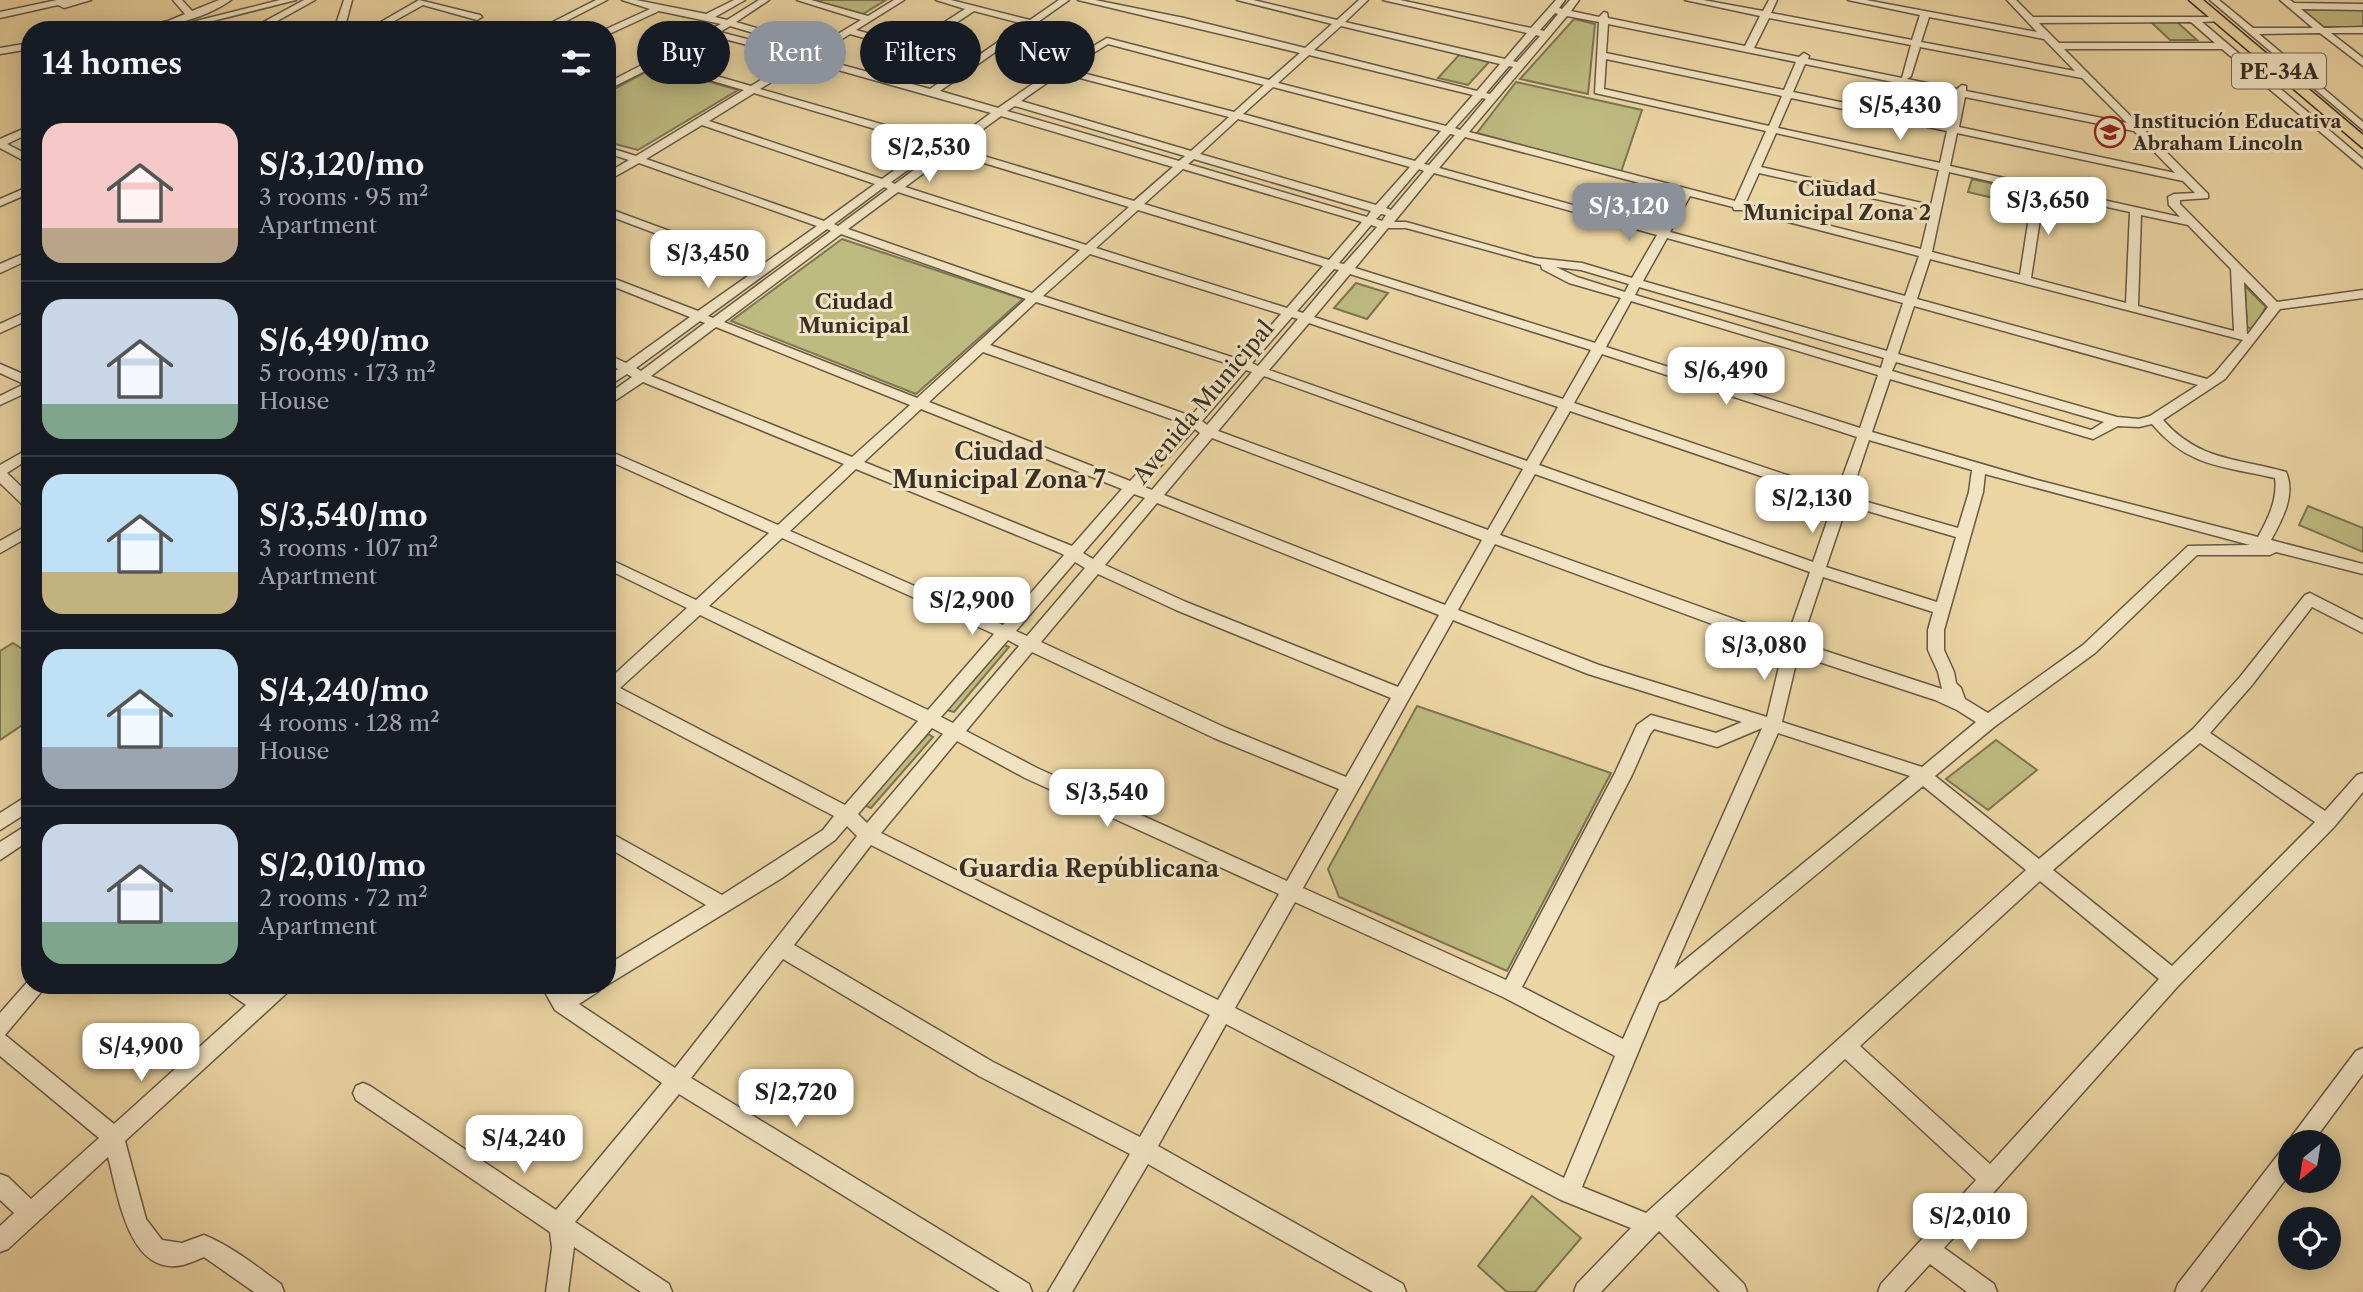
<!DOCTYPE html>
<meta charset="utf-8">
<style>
body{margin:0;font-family:"Libre Caslon Text",serif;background:#20242c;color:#f1f3f6;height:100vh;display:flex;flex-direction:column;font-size:26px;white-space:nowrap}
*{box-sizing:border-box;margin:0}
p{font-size:23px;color:#9ea1a6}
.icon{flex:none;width:38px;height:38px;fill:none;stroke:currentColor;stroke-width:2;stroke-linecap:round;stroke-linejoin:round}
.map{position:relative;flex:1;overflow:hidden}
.sheet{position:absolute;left:21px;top:21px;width:595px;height:973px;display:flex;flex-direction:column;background:#171b24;border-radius:28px;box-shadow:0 4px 18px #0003}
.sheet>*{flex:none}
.top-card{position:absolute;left:637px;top:21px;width:665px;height:63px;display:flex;gap:14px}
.needle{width:46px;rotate:210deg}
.controls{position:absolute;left:2278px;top:1130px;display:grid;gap:14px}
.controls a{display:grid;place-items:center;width:63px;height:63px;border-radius:50%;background:#171b24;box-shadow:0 4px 18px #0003;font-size:35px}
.price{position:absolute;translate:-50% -60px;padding:0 16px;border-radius:14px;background:#fff;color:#222;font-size:23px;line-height:46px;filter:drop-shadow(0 2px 4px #0008)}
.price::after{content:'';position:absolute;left:50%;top:42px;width:21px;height:16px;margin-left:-10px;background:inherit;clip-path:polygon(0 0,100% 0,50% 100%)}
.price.on{background:#8c9099;color:#fff}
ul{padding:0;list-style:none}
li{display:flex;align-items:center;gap:21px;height:175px;padding:0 21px}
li+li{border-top:2px solid #363941}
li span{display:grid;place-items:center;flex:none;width:196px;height:140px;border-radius:21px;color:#555}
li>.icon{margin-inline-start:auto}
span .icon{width:84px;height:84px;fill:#fffc;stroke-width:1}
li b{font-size:30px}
h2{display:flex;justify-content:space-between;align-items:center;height:84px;padding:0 21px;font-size:30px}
.tag{padding:0 24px;border-radius:32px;background:#171b24;box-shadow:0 4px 18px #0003;font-size:24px;line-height:63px}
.tag.on{background:#8c9099;color:#fff}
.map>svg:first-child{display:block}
</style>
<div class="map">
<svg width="2363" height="1292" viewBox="0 0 2363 1292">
<rect width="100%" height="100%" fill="#ebd5a3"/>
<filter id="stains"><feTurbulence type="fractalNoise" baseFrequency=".00286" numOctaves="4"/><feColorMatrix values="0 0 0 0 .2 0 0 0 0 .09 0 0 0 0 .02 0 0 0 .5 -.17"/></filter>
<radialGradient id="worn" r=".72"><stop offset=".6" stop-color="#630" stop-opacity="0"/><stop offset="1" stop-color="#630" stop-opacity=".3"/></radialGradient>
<!-- green -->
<g fill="#bebb81" stroke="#7c7553" stroke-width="2">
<path d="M812 0H886L863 14Z"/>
<path d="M2301 9 2363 10V27H2323Z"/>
<path d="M1574 19 1595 24 1588 94 1520 79Z"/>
<path d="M2151 22H2177L2197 40H2170Z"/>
<path d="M1459 55 1489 62 1468 85 1438 78Z"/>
<path d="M656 66 738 90 638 150 607 142V93Z"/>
<path d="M1516 82 1642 110 1621 172 1477 133Z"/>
<path d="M1972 179 2026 191 2023 205 1968 192Z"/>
<path d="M842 239 1023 299 916 394 731 321Z"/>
<path d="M1356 283 1388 293 1367 319 1334 308Z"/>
<path d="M2245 286 2266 307 2253 329 2247 327Z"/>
<path d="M2308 506 2363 528V552L2299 525Z"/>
<path d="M13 643 30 654V720L0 740V651Z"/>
<path d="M1004 645 1009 647 954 712 947 710Z"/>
<path d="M1417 706 1611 773 1507 971 1339 897 1328 869Z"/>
<path d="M928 734 933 737 871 808 864 805Z"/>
<path d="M1996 740 2037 770 1988 810 1946 779Z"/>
<path d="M1532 1196 1581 1238 1535 1292H1507L1478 1266Z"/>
</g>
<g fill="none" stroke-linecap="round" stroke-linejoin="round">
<!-- minor casing -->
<g stroke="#665844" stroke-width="3">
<g id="minor">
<path d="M57 0H91L64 8 58 5 0 18V12Z"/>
<path d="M173 0H182L192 11 219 0H231C205 19 159 30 127 30L168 21 185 14Z"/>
<path d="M280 0H296L185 28 180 25Z"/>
<path d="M304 0H315L261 30H249Z"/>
<path d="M344 0H352L344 30H334Z"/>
<path d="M419 0 480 15 482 17 477 20 423 5 378 30H367Z"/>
<path d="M596 0H607L549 30H537Z"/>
<path d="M622 0H636L706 14 734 0H745L715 17 727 20 759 0H769L736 22 818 46 861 20 797 0H811L868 16 894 0H904L856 30 909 45 965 9 936 0H951L1030 20 1059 0H1069L940 91 998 108 1056 68 1107 38 1269 80 1300 53 1078 0H1095L1184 18 1305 48 1332 24 1237 0H1253L1337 20 1359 0H1368L1345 22 1505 59 1527 33 1383 0H1400L1531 28 1556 0H1565L1559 8 1562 9 1570 0H1579L1571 11 1599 17 1604 12 1607 13 1608 18 1745 46 1760 16 1685 0H1703L1763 11 1769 0H1777L1771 13 1912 40 1920 15 1848 0H1866L2037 32 2007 0H2016L2033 17H2221V21L2202 22 2363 159V168L2222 49H2064L2208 194V198L2180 200V204L2277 302 2363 290V298L2280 309 2225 379 2163 420C2199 461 2237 458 2286 472 2296 495 2282 520 2271 540L2363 564V574L2276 552 2270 555H2197L2095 653 1994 727 1935 776 2039 859 2193 729 2240 677 2305 595 2310 593 2363 620V633L2312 607 2252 685 2210 733 2325 811 2357 775 2363 773V792L2334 827 2178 986 1944 1248 1994 1284 1997 1292H1967L1930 1264 1904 1292H1878L1881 1284 1976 1180 1845 1059 1675 1216 1744 1284 1747 1292H1720L1659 1231 1601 1292H1574L1577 1284 1631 1228 1561 1200 1226 1024 1158 1146 1403 1284 1406 1292H1373L1148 1164 1072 1292H1048L1130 1154 979 1076 783 959 691 1078 1029 1284 1032 1292H1000L679 1094 575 1222 669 1284 672 1292H641L574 1247 568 1292H546L552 1248 550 1232 356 1100 353 1093 356 1086 363 1083 370 1086 556 1210 662 1083 555 1010 541 985H562L565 991 575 985H602L599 991 579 1004 675 1068 857 836 847 826 835 840 782 878 607 985V965L706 905 607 847V831L722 895 823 830 834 816 607 697V681L687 608 607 569V558L696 600 769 533 607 460V450L778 525 844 464 643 382 607 406V395L632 377 627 374 607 387V377L618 369 607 363V354L626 363 690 317 607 284V276L698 311 755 271 607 215V208L762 265 817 226 639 163 607 181V173L629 160 607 153V147L636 156 744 90 657 65 607 90V83L721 24 659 11 607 35V30H604L650 9ZM974 11 1024 24 969 62 918 48ZM1555 13 1558 14 1544 31 1540 30ZM1567 16 1599 22 1595 93 1766 131 1735 201 1469 132ZM1929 17 2044 39 2075 71 1921 42ZM1769 18 1911 45 1902 78 1808 59 1809 56 1804 53 1799 57 1754 48ZM2191 22 2215 43H2059L2039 23ZM1608 24 1796 62 1784 90 1606 53ZM730 26 811 50 804 54 720 32ZM1341 26 1500 64 1477 91 1314 50ZM850 34 963 66 930 89 813 57ZM1536 35 1540 36 1517 62 1513 61ZM713 36 797 58 751 86 664 61ZM1108 44 1264 85 1234 112 1067 69ZM1920 47 2082 78 2127 123 1966 91V86L1962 85 1957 89 1907 79 1911 76ZM1309 55 1473 95 1446 126 1278 83ZM1606 59 1782 96 1769 126 1604 89ZM806 61 991 113 895 184 891 182 955 136V132H947L936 140 760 89ZM1805 64 1956 95 1949 125 1793 92ZM1509 66 1513 67 1490 94 1486 93ZM1061 73 1229 117 1191 151 1021 101ZM1273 87 1441 131 1415 161 1243 114ZM754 93 929 145 882 179 709 121ZM1965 97 2134 131 2175 173 1959 127ZM1482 98 1486 99 1460 130 1455 128ZM1791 98 1947 131 1940 163 1778 128ZM1015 106 1185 156 1179 161 1007 111ZM1001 116 1173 167 1134 201 957 148ZM1238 119 1410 167 1376 205 1200 154ZM702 125 875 184 824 221 646 159ZM1776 133 1939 170 1931 205 1761 167ZM1957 133 2183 181 2195 193 2174 194 2168 197 2169 205 2180 217 1950 166ZM1450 134 1455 135 1429 165 1424 164ZM1465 137 1681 194 1660 229 1439 168ZM951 153 1129 207 1086 245 905 187ZM1194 159 1371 211 1367 217 1188 164ZM1183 169 1362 222 1329 260 1144 204ZM1419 169 1424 171 1391 210 1386 208ZM1949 172 2033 191 2020 275 1932 252ZM1434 173 1657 235 1632 278 1582 263 1535 258 1406 222H1394ZM1759 173 1930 211 1921 249 1745 204ZM884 187 888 189 838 226 834 224ZM898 192 1080 250 1032 293 848 229ZM2044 193 2130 212 2126 303 2031 278ZM1690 196 1733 207 1734 210H1742L1919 256 1905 296 1670 232ZM1138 210 1323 266 1287 308 1096 248ZM1381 214 1386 215 1382 221 1376 219ZM2141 215 2188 225 2231 269 2234 331 2138 306ZM1371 225 1377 227 1344 264 1339 263ZM1388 228H1406L1541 265 1542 269 1569 283 1621 298 1595 343 1355 268ZM827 229 831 231 713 318 708 316ZM841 234 1026 299 917 398 724 322ZM1667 238 1903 303 1887 351 1643 281ZM1090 254 1281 314 1241 360 1043 296ZM1930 259 2243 340 2215 373 2207 379 1917 299ZM1556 267 1581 270 1629 284 1625 292 1577 277ZM1334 269 1339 270 1303 313 1297 311ZM1350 274 1591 350 1563 399 1314 317ZM2244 282 2268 307 2248 334H2247ZM1639 287 1884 358 1881 368 1635 295ZM1631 301 1878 375 1860 428 1606 347ZM1036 302 1235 366 1191 416 990 345ZM1914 306 2198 385 2150 416 2139 419 2117 417 1898 354ZM1292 317 1298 319 1258 366 1252 363ZM700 321 705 323 641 371 636 368ZM1309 323 1558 407 1527 461 1269 370ZM716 327 910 405 852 457 651 376ZM983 352 1185 424 1130 481 929 402ZM1602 354 1857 437 1837 492 1574 403ZM1896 362 2104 422 2091 430 1892 371ZM1246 370 1252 372 1207 425 1202 421ZM1264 376 1523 469 1488 530 1218 431ZM1890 379 2093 439 2118 426 2139 427 2152 424C2188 467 2223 466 2275 478 2278 499 2268 519 2258 537L2037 480 1872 432ZM921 409 1122 489 1072 546 864 462ZM1570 411 1834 501 1813 562 1539 465ZM1195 429 1200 433 1152 490 1142 486ZM1212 438 1482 540 1445 605 1164 495ZM1869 440 1972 470 1969 492 1958 528 1850 497ZM856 469 1058 552 1064 555 1003 625 790 531ZM1535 474 1810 572 1787 638 1500 535ZM1985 474 2250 545 2188 546 2083 645 1988 713 1965 699 1961 688 1956 683 1954 672 1944 650V630L1983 492ZM1134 494 1145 498 1093 559 1083 553ZM1157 503 1439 615 1398 687 1186 602 1105 565ZM1847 505 1956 537 1937 602 1826 567ZM782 538 994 634 928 710 709 606ZM1495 544 1783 650 1767 717 1599 665 1458 610ZM1075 562 1085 568 1027 636 1016 631ZM1098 574 1176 610 1391 698 1346 777 1226 728 1041 642ZM1823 577 1933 612 1928 630V650L1938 672 1942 689 1801 643ZM700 615 918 721 845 805 620 688ZM1453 620 1588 674 1742 722 1716 733 1651 715 1637 725 1615 773 1506 980 1303 888ZM1008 640 1019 646 953 723 941 717ZM1032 652 1214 738 1339 789 1287 881 1037 768 966 731ZM1798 655 1935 700 1957 710 1976 722 1922 767 1782 722ZM932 728 943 734 867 823 858 814ZM1762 728 1623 1039 1522 987 1632 775 1650 734 1654 729 1717 747ZM1778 733 1910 776 1674 969ZM957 741 1025 778 1279 894 1218 1000 881 833ZM2200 743 2315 822 2172 966 2053 870ZM1923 786 2026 870 1646 1213 1582 1187 1659 1002 1666 999ZM871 845 1210 1015 1140 1137 993 1062 794 945ZM2040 881 2159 979 1990 1164 1860 1046ZM1295 902 1503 997 1615 1056 1564 1178 1235 1008Z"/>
<path d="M2210 0H2219L2253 28H2313L2280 0H2290L2294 3 2363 4V10L2301 9 2324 28 2363 27V33H2331L2363 58V66L2320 33 2259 34 2363 122V130Z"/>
<path d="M30 43V49L0 54V48Z"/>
<path d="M30 126V133L7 144 30 156V164L0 148V139Z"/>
<path d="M30 186V193L0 206V199Z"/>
<path d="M30 251V259L0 273V264Z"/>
<path d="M30 310V319L0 333V324Z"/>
<path d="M0 364 30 377V391L0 405V396L24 384 0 373Z"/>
<path d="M30 448V458L7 473 30 495V509L25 507 0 483V465Z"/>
<path d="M30 524V536L0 553V541Z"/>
<path d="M30 794V811L0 830V813Z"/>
<path d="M30 823V840L0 860V842Z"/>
<path d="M30 979V985H47L5 1035 114 1124 246 1005 226 991 223 985H250L260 992 268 985H292L289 991 125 1141 146 1219 162 1240 182 1243 204 1235C233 1247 256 1266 281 1284L284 1292H254L204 1257C197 1260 190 1263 183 1265 128 1277 118 1193 108 1157L8 1249 0 1252V1226L14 1213 0 1200V1174L8 1177 31 1199 99 1138 0 1056V1013Z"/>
<path d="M2363 1048V1074L2312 1143H2291V1172L2200 1292H2175L2178 1284 2284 1147 2289 1144 2292 1136 2356 1051Z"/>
</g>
</g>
<!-- highway casing -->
<g stroke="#392f25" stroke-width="3">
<path id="highway" d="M2189 0H2203L2363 135V148Z"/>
</g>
<!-- minor -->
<use href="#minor" fill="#f2e4c3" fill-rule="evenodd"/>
<!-- highway -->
<use href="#highway" fill="#ebd5a3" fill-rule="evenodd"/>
</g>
<!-- icons -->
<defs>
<g id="school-ring" transform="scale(1.575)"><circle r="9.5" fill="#f2e4c3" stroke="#8f2418" stroke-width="1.5"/><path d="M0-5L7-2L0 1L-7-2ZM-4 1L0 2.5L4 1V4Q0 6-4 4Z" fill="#8f2418"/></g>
</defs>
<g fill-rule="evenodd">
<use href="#school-ring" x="2110" y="132"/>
</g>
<g text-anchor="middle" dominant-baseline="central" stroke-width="6" stroke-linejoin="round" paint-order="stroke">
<!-- far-poi labels -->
<g font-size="19" font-weight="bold" fill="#392f25" stroke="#f2e4c3" text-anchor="start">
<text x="2133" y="121">Institución Educativa<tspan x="2133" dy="22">Abraham Lincoln</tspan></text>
</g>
<!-- shield labels -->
<rect fill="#f2e4c3" stroke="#706554" stroke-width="2" x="2232" y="53.5" width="94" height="35" rx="5"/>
<g font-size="21" font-weight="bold" fill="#392f25">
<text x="2279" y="71">PE-34A</text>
</g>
<!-- far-neighbourhood labels -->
<g font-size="21" font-weight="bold" fill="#392f25" stroke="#f2e4c3">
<text x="1837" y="188">Ciudad<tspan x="1837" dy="24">Municipal Zona 2</tspan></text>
</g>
<!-- far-quarter labels -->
<g font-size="21" font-weight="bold" fill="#392f25" stroke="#f2e4c3">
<text x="854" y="301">Ciudad<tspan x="854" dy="24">Municipal</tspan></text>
</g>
<!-- street labels -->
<g font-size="23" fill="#392f25" stroke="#f2e4c3">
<text transform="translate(1203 402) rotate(-50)">Avenida Municipal</text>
</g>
<!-- neighbourhood labels -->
<g font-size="24" font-weight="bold" fill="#392f25" stroke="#f2e4c3">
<text x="999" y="451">Ciudad<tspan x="999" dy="28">Municipal Zona 7</tspan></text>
<text x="1089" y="868">Guardia Repúblicana</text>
</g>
</g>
<rect width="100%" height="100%" filter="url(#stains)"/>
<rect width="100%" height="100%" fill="url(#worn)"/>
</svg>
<div class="controls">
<a><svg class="needle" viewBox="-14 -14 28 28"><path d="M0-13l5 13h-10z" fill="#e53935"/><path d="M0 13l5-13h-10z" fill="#9ea1a6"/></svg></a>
<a><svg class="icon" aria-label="locate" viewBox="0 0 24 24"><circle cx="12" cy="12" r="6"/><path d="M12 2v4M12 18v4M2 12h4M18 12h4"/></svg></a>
</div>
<b class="price" style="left:1900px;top:142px">S/5,430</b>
<b class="price" style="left:929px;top:184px">S/2,530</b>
<b class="price" style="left:2048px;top:237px">S/3,650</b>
<b class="price on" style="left:1629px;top:243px">S/3,120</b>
<b class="price" style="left:708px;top:290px">S/3,450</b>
<b class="price" style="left:1726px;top:407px">S/6,490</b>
<b class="price" style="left:1812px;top:535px">S/2,130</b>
<b class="price" style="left:972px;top:637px">S/2,900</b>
<b class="price" style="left:1764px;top:682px">S/3,080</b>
<b class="price" style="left:1107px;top:829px">S/3,540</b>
<b class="price" style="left:141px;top:1083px">S/4,900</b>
<b class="price" style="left:796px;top:1129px">S/2,720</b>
<b class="price" style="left:524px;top:1175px">S/4,240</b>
<b class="price" style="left:1970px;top:1253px">S/2,010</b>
<div class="top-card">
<a class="tag">Buy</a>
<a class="tag on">Rent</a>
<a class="tag">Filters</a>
<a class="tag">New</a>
</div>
<section class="sheet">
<h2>14 homes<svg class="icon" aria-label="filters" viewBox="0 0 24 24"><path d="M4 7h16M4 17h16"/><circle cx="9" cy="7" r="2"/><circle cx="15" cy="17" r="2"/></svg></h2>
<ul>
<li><span style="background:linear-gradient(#f6c9c9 75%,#b9a48a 0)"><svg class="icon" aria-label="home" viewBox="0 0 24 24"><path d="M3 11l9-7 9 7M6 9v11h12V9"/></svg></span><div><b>S/3,120/mo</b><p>3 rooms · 95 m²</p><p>Apartment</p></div></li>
<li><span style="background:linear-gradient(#c9d6e8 75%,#7fa58c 0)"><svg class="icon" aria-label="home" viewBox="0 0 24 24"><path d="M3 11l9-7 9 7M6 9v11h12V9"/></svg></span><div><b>S/6,490/mo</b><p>5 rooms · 173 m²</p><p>House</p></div></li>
<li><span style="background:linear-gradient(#bfe0f5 70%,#c2b280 0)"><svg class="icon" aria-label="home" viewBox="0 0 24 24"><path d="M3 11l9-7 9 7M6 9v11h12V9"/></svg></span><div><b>S/3,540/mo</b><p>3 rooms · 107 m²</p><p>Apartment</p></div></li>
<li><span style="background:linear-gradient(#bfe0f5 70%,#9aa5b1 0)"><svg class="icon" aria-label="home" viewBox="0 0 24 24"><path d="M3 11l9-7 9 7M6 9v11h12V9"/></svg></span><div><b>S/4,240/mo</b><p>4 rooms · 128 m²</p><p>House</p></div></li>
<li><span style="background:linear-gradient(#c9d6e8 70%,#7fa58c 0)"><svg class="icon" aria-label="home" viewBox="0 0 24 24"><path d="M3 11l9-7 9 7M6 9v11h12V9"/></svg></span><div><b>S/2,010/mo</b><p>2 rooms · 72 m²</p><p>Apartment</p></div></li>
</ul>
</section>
</div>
